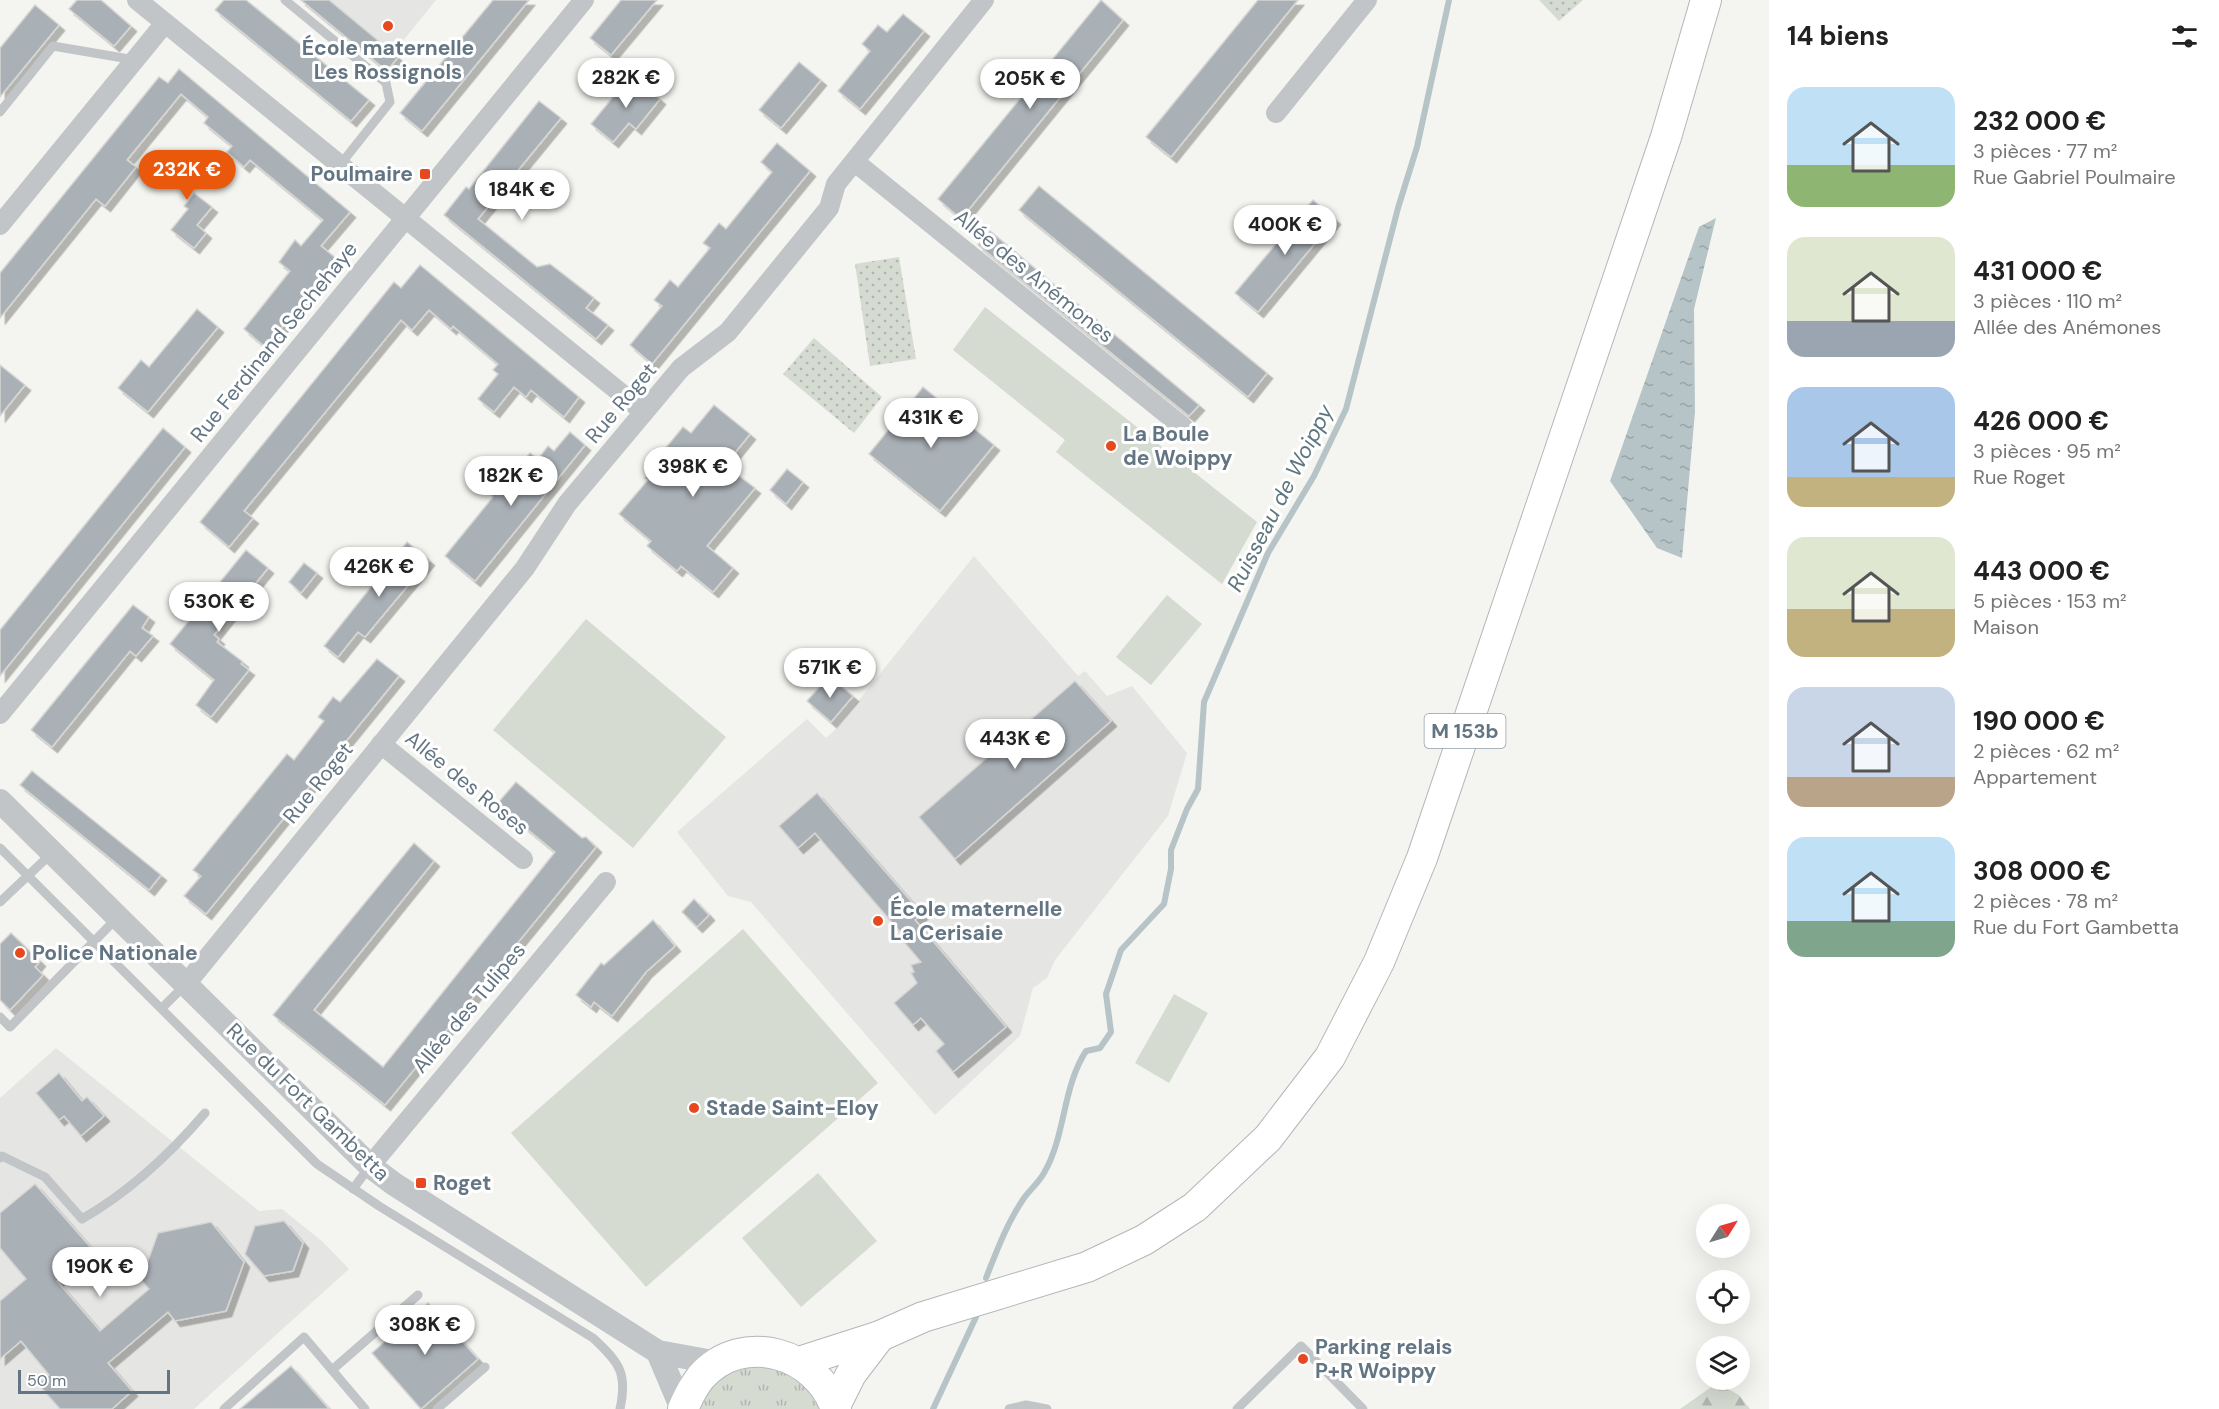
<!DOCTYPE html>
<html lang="fr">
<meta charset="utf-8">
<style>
body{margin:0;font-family:"DM Sans",sans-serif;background:#f6f6f6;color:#222;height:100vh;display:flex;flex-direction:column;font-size:22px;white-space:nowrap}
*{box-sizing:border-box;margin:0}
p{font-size:20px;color:#767676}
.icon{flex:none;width:33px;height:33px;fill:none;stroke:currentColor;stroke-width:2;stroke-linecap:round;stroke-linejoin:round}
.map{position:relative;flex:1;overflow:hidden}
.panel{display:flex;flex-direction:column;background:#fff;width:450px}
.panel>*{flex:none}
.needle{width:39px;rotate:53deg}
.fabs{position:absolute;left:1696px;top:1204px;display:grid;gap:12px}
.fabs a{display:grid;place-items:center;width:54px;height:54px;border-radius:50%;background:#fff;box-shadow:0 6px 24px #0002;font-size:30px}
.scale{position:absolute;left:18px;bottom:15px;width:152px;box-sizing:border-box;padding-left:6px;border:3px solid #637582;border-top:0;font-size:16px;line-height:21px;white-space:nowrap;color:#637582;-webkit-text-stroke:4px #fff;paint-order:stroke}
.price{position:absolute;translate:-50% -51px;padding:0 14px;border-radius:21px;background:#fff;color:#222;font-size:20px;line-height:39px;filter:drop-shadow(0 2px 3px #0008)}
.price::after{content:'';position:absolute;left:50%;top:36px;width:18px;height:14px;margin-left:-9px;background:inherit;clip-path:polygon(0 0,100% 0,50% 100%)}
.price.current{background:#ea580c;color:#fff}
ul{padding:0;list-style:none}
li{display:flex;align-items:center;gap:18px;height:150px;padding:0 18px}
li span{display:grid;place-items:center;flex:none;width:168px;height:120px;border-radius:18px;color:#555}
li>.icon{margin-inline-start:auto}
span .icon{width:72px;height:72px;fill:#fffc;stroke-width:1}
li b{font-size:26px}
h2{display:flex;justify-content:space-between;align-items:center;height:72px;padding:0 18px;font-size:26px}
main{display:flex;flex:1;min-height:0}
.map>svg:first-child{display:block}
</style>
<main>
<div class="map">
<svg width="1769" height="1409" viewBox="0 0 1769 1409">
<defs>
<pattern id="grass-tufts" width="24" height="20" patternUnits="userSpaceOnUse" patternTransform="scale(1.5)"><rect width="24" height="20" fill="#d5dbd1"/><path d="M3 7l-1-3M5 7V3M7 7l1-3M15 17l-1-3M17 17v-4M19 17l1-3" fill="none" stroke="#b0b6af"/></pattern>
<pattern id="forest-firs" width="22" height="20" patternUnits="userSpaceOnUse" patternTransform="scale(1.5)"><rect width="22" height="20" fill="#d5dbd1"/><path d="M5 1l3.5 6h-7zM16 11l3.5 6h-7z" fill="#b0b6af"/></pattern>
<pattern id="park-dots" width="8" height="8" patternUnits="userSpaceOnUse" patternTransform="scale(1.5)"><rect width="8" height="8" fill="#d5dbd1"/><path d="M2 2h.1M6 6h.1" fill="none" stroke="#b0b6af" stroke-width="1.8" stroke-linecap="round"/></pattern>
<pattern id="water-ripples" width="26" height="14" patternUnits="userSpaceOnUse" patternTransform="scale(1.5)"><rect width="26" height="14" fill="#b6c4c7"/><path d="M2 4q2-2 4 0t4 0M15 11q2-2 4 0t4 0" fill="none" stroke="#98a4a7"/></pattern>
<filter id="shadow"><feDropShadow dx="5.5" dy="5.5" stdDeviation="0" flood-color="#0004"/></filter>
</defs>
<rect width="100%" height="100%" fill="#f4f4f0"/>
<!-- built -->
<g fill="#e5e6e4">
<path d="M329 0H436L393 53Z"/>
<path d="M974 556 1078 676 1085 671 1107 696 1132 686 1187 753 1168 816 1055 960 1047 978 1033 988 1020 1036 935 1115 751 902 728 896 677 832 807 719 826 738 836 729Z"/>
<path d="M56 1048 259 1211 282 1209 323 1242 349 1269 194 1409H0V1098Z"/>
</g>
<!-- grass -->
<path fill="url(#grass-tufts)" d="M755 1365C787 1369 807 1378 821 1409H696C715 1379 720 1373 755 1365Z"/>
<!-- forest -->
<path fill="url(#forest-firs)" d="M1717 1383 1739 1395 1750 1409H1680Z"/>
<!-- park -->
<g fill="url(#park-dots)">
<path d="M1539 0H1583L1559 21Z"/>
<path d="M899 257 916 359 870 366 855 264Z"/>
<path d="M814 338 882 397 854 433 783 374Z"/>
</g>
<!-- garden -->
<g fill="#d5dbd1">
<path d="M985 307 1257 522 1222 584 1056 452 1065 440 953 350Z"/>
<path d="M1167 595 1202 624 1151 685 1116 657Z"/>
<path d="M586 619 726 737 633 848 493 730Z"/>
<path d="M743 929 878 1083 646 1287 511 1133Z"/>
<path d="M1174 994 1208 1013 1169 1083 1135 1063Z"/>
<path d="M818 1173 877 1241 801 1307 742 1238Z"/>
</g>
<!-- water -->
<path fill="url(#water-ripples)" d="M1716 218 1694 309 1695 412 1682 558 1657 548 1610 481 1699 227Z"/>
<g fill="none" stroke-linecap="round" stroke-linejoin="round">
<!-- stream -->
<g stroke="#b6c4c7" stroke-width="6">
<path d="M986 1278C997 1250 1007 1223 1024 1198 1030 1190 1039 1182 1044 1173 1066 1135 1062 1088 1086 1051L1100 1048 1111 1032 1106 994 1121 950 1164 904 1171 869V850L1187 809 1198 789 1204 702 1268 553 1314 476 1346 409 1398 208 1417 147 1449 0"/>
<path d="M933 1409 976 1317"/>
</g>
</g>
<!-- building -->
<g fill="#a9b0b6" stroke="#d5d5d3" stroke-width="1.5" filter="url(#shadow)">
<path d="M77 0H101L131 26 114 46 69 9Z"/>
<path d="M224 0H246L369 100 351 121 215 10Z"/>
<path d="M301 0H329L398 57 387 71Z"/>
<path d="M493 0H529L422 131 400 113Z"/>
<path d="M621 0H657L611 55 590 38Z"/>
<path d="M1101 0 1123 20 961 219 938 199Z"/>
<path d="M1258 0H1298L1171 157 1146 137Z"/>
<path d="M35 5 59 25 0 97V48Z"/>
<path d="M903 14 924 31 860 109 838 91 870 51 862 44 878 25 887 32Z"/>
<path d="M799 62 821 80 781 128 759 110Z"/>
<path d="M179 69 350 212 321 246 337 259 329 270 265 347 244 329 290 271 279 262 295 240 301 246 323 220 250 160 244 167 227 152 232 146 204 123 208 117 181 94 127 160 136 167 105 206 96 199 0 318V273L159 77 168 83Z"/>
<path d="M631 75 660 99 636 129 629 123 613 142 591 124Z"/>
<path d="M539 101 561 118 478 219 537 267 550 264 594 298 586 308 608 325 596 339 444 215 466 187 469 189Z"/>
<path d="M777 143 810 171 652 364 630 345 662 306 654 300 670 280 678 287 710 248 703 243 719 223 726 229 772 172 761 162Z"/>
<path d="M1039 186 1267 373 1248 397 1019 210Z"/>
<path d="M194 193 212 207 197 225 206 233 194 248 171 230 188 209 184 206Z"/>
<path d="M1313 200 1335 219 1258 312 1235 293Z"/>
<path d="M990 231 1199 405 1189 416 978 245Z"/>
<path d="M420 265 579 397 564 417 531 390 526 397 514 387 494 412 478 399 498 374 493 370 498 364 453 326 451 329 429 310 412 330 401 320 244 511 253 518 229 547 200 522 394 282 401 288Z"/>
<path d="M197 309 218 327 148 412 118 388 141 360 149 367Z"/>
<path d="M0 365 25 385 0 416Z"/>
<path d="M923 387 994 445 940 511 869 454Z"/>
<path d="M714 405 750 434 725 465 755 488 707 546 733 568 713 592 681 566 677 571 647 546 651 541 619 514 648 480 645 478 662 459 659 456 683 427 691 433Z"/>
<path d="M163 428 185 447 0 676V630Z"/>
<path d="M570 432 585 445 475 581 445 556 493 497 490 494 506 476 509 478 530 453 538 459 548 446 554 451Z"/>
<path d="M787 469 803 482 786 504 770 490Z"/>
<path d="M407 542 429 560 365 637 358 632 338 657 324 646Z"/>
<path d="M246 550 268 568 214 635 219 639 217 642 243 662 241 664 249 670 211 717 196 705 214 680 170 644Z"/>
<path d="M304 563 317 573 301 593 289 582Z"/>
<path d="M133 605 149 617 142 628 153 636 136 656 130 651 52 747 31 730Z"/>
<path d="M377 659 399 676 206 914 184 896 201 876 193 870 287 754 294 760 324 721 318 717 333 697 340 702Z"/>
<path d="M829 676 853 696 831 722 807 701Z"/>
<path d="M1075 681 1111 721 955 859 919 817Z"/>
<path d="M32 771 161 875 149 890 20 785Z"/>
<path d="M516 782 582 838 586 837 596 847 385 1105 273 1015 414 843 434 861 314 1010 383 1067 555 852 497 804Z"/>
<path d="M817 793 922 914 915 920 1006 1027 953 1072 936 1051 944 1044 921 1018 913 1025 894 1003 917 983 911 973 914 972 911 965 921 962 899 936 902 934 815 833 798 848 779 826Z"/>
<path d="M694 899 709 915 697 927 682 912Z"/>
<path d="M653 920 675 946 646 972 612 1016 594 1002 591 1007 576 995 601 963 604 965Z"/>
<path d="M11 933 40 961 35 967 43 975 10 1010 0 1000V944Z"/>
<path d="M59 1073 82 1101 87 1097 104 1116 81 1136 64 1116 59 1120 36 1093Z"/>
<path d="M35 1184 93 1250 57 1281 100 1331 149 1289 141 1280 158 1233 211 1222 244 1262 226 1311 175 1321 168 1312 108 1363 132 1391 112 1409H60L38 1384 49 1375 21 1341 0 1359V1301L26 1279 0 1248V1213Z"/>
<path d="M284 1221 303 1243 293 1271 264 1276 245 1254 255 1226Z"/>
<path d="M428 1303 478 1359 421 1409 372 1353Z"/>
<path d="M291 1366 329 1409H240Z"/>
</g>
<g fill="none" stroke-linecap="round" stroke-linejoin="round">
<!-- primary casing -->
<g stroke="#b2b7ba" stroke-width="32">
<g id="primary">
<path d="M799 1362 880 1336 923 1317 1087 1267 1144 1240 1195 1207 1268 1138 1330 1057 1379 962 1422 858 1666 137 1706 0"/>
<path d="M835 1406 851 1374 880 1336"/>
<path d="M683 1409C688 1397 693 1387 701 1377 743 1330 817 1353 836 1409"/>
</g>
</g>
<!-- service -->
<g stroke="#c1c5c8" stroke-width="9">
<path d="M285 0 386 83 390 102 340 165"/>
<path d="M0 112 53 46 135 60"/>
<path d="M0 848 317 1164 379 1206 593 1338C619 1362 628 1373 620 1409"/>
<path d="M0 902 52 853"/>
<path d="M162 1008 186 984"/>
<path d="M0 1017 10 1027 116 919"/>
<path d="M0 1158 2 1156 45 1177 82 1219C129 1192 170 1154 205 1113"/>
<path d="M353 1189 370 1166"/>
<path d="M332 1370 418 1295"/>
<path d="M224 1409 304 1337 365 1409"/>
<path d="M437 1409 485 1367"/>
<path d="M1009 1409 1026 1405 1047 1409"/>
<path d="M1237 1409 1301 1346 1363 1409"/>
</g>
<!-- minor -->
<g stroke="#c1c5c8" stroke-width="20">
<path d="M137 0 644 412"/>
<path d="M1276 113 1367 0"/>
<path d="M855 162 1183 427"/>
<path d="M0 225 165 23"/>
<path d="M0 714 584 0"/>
<path d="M381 744 523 859"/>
<path d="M186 984 525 568 567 504 681 368 728 332 829 208 836 184 984 0"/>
<path d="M370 1166 606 882"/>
</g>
<!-- tertiary -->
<g stroke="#c1c5c8" stroke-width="24">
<path d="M0 801 370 1166 394 1184 658 1352 718 1363"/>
<path d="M658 1352 682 1409"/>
</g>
<!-- primary -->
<use href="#primary" stroke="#fff" stroke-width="30"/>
</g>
<!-- markers -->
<g fill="#e6481f" stroke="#fff" stroke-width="2">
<circle cx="388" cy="26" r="6"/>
<rect x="419" y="168" width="12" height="12" rx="3"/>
<circle cx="1111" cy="446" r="6"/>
<circle cx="878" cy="921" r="6"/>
<circle cx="20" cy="953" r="6"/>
<circle cx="694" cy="1108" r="6"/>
<rect x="415" y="1177" width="12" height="12" rx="3"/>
<circle cx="1303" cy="1359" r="6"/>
</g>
<g text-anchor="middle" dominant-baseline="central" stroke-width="6" stroke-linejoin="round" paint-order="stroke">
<!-- shield labels -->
<rect fill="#fff" stroke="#929ea8" stroke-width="1.5" x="1424.5" y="714" width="81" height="34" rx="4.5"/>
<g font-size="20" font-weight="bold" fill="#637582">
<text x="1465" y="731">M 153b</text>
</g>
<!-- poi labels -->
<g font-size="21" font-weight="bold" fill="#637582" stroke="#fff" text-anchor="start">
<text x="388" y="48" text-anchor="middle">École maternelle<tspan x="388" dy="24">Les Rossignols</tspan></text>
<text x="413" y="174" text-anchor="end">Poulmaire</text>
<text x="1123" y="434">La Boule<tspan x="1123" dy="24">de Woippy</tspan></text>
<text x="890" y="909">École maternelle<tspan x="890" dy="24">La Cerisaie</tspan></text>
<text x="32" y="953">Police Nationale</text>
<text x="706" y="1108">Stade Saint-Eloy</text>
<text x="433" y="1183">Roget</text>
<text x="1315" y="1347">Parking relais<tspan x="1315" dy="24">P+R Woippy</tspan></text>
</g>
<!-- street labels -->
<g font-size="21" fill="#637582" stroke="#fff">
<text transform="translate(1034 276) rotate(39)">Allée des Anémones</text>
<text transform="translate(274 342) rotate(-51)">Rue Ferdinand Sechehaye</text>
<text transform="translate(621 403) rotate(-50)">Rue Roget</text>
<text transform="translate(318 783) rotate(-51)">Rue Roget</text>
<text transform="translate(467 783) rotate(39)">Allée des Roses</text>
<text transform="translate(469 1008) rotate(-50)">Allée des Tulipes</text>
<text transform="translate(308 1102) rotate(44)">Rue du Fort Gambetta</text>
</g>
<!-- water labels -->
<g font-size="22" font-style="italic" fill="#5e777f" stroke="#fff">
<text transform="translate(1280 498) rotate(-63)">Ruisseau de Woippy</text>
</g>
</g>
</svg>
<div class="fabs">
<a><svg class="needle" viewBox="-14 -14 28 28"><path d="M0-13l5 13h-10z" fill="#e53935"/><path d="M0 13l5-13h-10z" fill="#767676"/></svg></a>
<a><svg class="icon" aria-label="locate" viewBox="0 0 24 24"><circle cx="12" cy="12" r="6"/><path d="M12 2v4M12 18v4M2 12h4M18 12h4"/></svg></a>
<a><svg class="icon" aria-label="layers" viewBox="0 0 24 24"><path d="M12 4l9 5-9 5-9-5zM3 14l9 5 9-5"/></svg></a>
</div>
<div class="scale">50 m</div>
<b class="price" style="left:626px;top:109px">282K €</b>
<b class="price" style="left:1030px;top:110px">205K €</b>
<b class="price current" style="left:187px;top:201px">232K €</b>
<b class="price" style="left:522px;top:221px">184K €</b>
<b class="price" style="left:1285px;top:256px">400K €</b>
<b class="price" style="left:931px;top:449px">431K €</b>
<b class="price" style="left:693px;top:498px">398K €</b>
<b class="price" style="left:511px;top:507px">182K €</b>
<b class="price" style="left:379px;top:598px">426K €</b>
<b class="price" style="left:219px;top:633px">530K €</b>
<b class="price" style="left:830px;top:699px">571K €</b>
<b class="price" style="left:1015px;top:770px">443K €</b>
<b class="price" style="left:100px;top:1298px">190K €</b>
<b class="price" style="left:425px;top:1356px">308K €</b>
</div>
<section class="panel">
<h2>14 biens<svg class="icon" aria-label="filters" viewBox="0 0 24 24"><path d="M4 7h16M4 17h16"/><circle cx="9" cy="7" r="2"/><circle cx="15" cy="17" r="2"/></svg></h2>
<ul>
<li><span style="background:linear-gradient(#bfe0f5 65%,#8fb573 0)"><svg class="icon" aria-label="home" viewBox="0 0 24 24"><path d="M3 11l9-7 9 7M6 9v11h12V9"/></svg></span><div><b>232 000 €</b><p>3 pièces · 77 m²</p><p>Rue Gabriel Poulmaire</p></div></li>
<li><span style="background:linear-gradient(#dfe7d0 70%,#9aa5b1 0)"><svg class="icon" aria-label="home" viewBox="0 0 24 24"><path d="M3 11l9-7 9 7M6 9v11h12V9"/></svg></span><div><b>431 000 €</b><p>3 pièces · 110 m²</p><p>Allée des Anémones</p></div></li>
<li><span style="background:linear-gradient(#a9c7e8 75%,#c2b280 0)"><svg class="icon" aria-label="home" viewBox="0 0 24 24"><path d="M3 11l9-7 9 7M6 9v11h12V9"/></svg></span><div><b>426 000 €</b><p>3 pièces · 95 m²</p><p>Rue Roget</p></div></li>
<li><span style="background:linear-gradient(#dfe7d0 60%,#c2b280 0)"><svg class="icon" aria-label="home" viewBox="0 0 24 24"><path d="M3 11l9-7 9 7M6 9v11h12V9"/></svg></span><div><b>443 000 €</b><p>5 pièces · 153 m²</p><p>Maison</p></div></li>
<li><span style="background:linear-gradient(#c9d6e8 75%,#b9a48a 0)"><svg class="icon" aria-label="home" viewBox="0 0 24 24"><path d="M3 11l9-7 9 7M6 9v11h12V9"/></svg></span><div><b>190 000 €</b><p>2 pièces · 62 m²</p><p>Appartement</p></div></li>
<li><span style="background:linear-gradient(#bfe0f5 70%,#7fa58c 0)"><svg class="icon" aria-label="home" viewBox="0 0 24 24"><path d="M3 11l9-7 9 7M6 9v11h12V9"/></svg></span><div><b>308 000 €</b><p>2 pièces · 78 m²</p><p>Rue du Fort Gambetta</p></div></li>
</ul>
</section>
</main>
